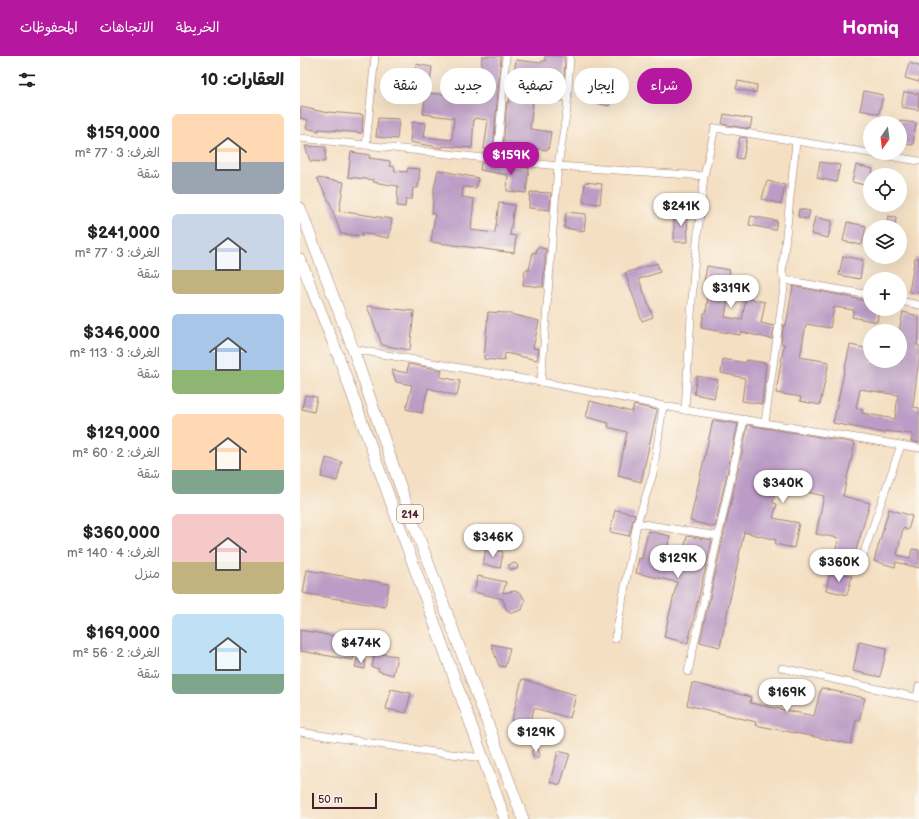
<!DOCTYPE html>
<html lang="ar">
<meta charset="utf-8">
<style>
body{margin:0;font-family:"Balsamiq Sans","Playpen Sans Arabic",sans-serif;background:#f6f6f6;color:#222;direction:rtl;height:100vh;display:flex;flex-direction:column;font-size:15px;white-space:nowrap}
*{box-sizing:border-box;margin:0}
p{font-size:13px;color:#767676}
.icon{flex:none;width:22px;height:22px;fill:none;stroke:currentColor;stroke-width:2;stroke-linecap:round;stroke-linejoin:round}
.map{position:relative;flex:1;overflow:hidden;direction:ltr}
.sheet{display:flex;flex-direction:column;background:#fff;width:300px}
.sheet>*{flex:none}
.guide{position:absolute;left:12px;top:12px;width:380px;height:36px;direction:rtl;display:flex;gap:8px}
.needle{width:26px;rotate:194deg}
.fabs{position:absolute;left:563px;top:60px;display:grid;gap:8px}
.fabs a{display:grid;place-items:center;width:44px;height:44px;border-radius:50%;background:#fff;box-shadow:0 4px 16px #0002;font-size:20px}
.scale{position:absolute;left:12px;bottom:10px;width:65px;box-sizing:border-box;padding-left:4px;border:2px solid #4a1f2b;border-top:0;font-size:11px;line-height:14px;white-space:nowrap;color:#4a1f2b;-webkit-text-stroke:3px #fbf7ec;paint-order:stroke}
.price{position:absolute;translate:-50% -34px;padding:0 9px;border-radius:14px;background:#fff;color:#222;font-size:13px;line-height:26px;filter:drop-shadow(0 1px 2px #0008)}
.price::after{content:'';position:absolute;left:50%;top:24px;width:12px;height:9px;margin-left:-6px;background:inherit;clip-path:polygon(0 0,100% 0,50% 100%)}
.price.on{background:#b5179e;color:#fff}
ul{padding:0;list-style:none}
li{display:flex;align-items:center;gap:12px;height:100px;padding:0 16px}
li span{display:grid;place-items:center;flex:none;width:112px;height:80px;border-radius:6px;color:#555}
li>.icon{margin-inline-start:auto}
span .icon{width:48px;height:48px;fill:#fffc;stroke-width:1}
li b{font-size:17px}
h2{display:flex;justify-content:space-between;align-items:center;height:48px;padding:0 16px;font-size:17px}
.chip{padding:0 14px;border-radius:18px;background:#fff;box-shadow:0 4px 16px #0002;font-size:14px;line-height:36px}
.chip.on{background:#b5179e;color:#fff}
header{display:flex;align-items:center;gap:24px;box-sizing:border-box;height:56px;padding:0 20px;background:#b5179e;color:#fff}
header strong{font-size:19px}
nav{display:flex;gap:22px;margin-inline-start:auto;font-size:14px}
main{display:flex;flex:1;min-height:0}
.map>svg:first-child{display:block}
</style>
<header>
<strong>Homiq</strong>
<nav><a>الخريطة</a><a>الاتجاهات</a><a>المحفوظات</a></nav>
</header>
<main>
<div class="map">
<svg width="619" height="763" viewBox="0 0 619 763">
<rect width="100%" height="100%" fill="#fbf7ec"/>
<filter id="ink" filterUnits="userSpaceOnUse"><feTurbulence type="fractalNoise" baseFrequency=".025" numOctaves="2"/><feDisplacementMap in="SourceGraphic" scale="8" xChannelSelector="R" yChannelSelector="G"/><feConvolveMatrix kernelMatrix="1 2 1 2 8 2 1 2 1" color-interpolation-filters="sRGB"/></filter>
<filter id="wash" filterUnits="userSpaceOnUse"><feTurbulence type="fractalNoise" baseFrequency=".012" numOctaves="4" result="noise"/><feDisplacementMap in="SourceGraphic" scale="16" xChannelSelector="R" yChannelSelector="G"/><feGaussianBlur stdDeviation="0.9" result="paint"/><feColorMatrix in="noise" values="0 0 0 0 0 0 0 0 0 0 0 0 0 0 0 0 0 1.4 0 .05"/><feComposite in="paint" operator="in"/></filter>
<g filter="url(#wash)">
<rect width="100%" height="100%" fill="#f4dfc2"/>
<g id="blocks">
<!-- building -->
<g fill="#bc9cc6" fill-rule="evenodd">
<path d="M182 0H201L193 95 184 93 188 64 174 62 172 92 143 90 142 92 110 86 112 66 126 67 124 81 152 84 154 62 123 58 126 37 177 41 178 34H180Z"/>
<path d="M245 0H264L265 7 262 45 233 44 230 73 251 76 248 94 230 92 229 96 203 93 207 46H209L216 4 241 7 242 5H245Z"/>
<path d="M609 7 619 10V26L605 22Z"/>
<path d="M116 8 132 11 130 27 113 25Z"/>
<path d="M294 24 312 28 309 50 290 46Z"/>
<path d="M438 25 457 29 456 37 436 33Z"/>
<path d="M564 35 583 39 579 58 560 54Z"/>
<path d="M604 36 619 38 618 54 601 51Z"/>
<path d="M1 51 28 57V56L63 59 62 77 19 73V75L6 72 8 64 0 62Z"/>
<path d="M424 58 452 63 450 73 422 68Z"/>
<path d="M78 62 99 63 97 83 76 81Z"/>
<path d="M600 65 616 67 613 89 600 87Z"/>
<path d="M440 81 447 82 443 103 436 102Z"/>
<path d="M5 90 26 91 25 106 10 105Z"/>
<path d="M51 96 70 99 69 102 90 105V110L95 111 94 115 107 116 108 112 120 113 118 132H113L112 143H106L105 151 97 150 98 130 73 126 74 124 48 121Z"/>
<path d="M520 106 540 109 536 126 517 122Z"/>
<path d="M181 107 209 112V110L229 112 226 137 207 135 208 119 180 114Z"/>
<path d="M556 109 573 113 569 130 552 126Z"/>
<path d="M138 114 178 122 176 132 163 131 162 141 174 143 171 174 195 177 199 147 214 149 210 179 216 180 214 197 131 186 135 158H132L134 133Z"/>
<path d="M17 122 44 126 39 155 92 163 89 182 62 177V180L41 178 29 145Z"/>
<path d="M467 125 485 129 481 148 462 143Z"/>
<path d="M285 126 302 128 300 148 283 146Z"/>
<path d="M230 136 251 137 250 154 229 152Z"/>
<path d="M499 153 510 155 508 163 498 161Z"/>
<path d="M374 155H387L388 186H374Z"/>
<path d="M266 156 286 158 284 175 264 172Z"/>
<path d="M451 160 477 165 475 174 449 169Z"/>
<path d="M588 160 596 161 595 171H587Z"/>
<path d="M515 161 532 165 528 182 511 178Z"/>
<path d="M547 166 566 170 562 189 543 185Z"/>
<path d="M237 191 246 193 243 231 223 229 225 214H229L233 196 236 197Z"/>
<path d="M543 200 563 204 560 223 539 219Z"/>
<path d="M615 202H619V237L609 236Z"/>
<path d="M357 207 360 216 339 223 353 261 342 265 325 217Z"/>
<path d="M407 210 430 214 425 241H428L425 261 442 264 446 242 465 246 461 267 474 270 472 283 441 276 440 279 401 272 404 257H406L409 234 403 233Z"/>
<path d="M493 230 545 240 570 246V253H579L577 266 552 261 554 254 534 251 530 272 506 268 500 301 529 306 520 349 500 345 501 341 476 337 484 288 481 287 483 272 484 269H486Z"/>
<path d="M67 250 114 255 110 294 82 289Z"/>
<path d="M188 256 206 257 239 265 233 292 239 293 237 304 205 297 204 305 184 303Z"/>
<path d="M603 256 619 260V278L617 289H619V303L613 349V351L619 352V387L611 385 613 378 585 375 584 377 533 367 550 289 570 293V305H601L604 280 600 279 599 275ZM560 333 598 339 595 363 562 357V353L556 352Z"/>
<path d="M423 303 446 307V304L466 307 462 348 442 345 445 322 421 317Z"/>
<path d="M108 308 142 314 140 321 160 325 157 340 128 332 122 357 106 353 112 329 96 326 92 314 107 317Z"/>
<path d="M397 320 418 324 414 342 394 338Z"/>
<path d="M5 339 17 341 14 356 2 353Z"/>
<path d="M290 345 332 356 334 349 357 354 341 426 318 420 327 376 308 371 309 367 286 361Z"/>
<path d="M413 364 438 368 415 471 390 465Z"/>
<path d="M448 369 555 387 543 440 570 447 554 501 535 496 539 482 516 478 524 440 477 429 473 447 477 448 473 462 499 467 494 492 475 488 476 484 444 476 420 591 400 586Z"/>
<path d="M26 402 42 406 37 425 21 421Z"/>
<path d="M589 453 612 460 608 474 603 472 597 499 610 502 612 493 619 494V512L596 506 595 511 574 505Z"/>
<path d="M315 454 335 458 329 480 310 476Z"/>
<path d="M348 475 370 480 364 508 380 512 387 480 412 484 388 587 364 581 377 526 336 517 339 502 342 503Z"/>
<path d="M186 492 203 496 200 512 183 508Z"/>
<path d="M215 507 218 510 217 513 211 514 208 509Z"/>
<path d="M7 514 89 528 85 551 3 537Z"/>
<path d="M531 514 552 520 547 539 526 534Z"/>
<path d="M178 520 206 526 203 537 215 535 221 538 225 544 222 554 212 557 206 553 203 543 174 536Z"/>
<path d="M0 574 56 584 53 604 0 595Z"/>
<path d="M559 586 587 592 580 621 553 615Z"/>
<path d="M191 588 210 592 205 611 199 610Z"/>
<path d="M75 597 97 600 93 619 78 615 79 613 72 611Z"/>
<path d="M57 603 66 605 65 613 55 611Z"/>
<path d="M222 623 276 639 270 662 234 652 230 671 211 667Z"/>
<path d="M392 627 451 641 450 647 514 660 521 632 565 642 559 665 556 664 551 688 455 669 456 666 387 649Z"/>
<path d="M91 633 111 637 106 657 86 653Z"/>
<path d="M238 692 240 700 234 702 231 695Z"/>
<path d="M258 695 270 698 260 729 250 726Z"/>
</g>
</g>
</g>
<g filter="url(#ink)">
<use href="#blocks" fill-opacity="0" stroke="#9f7f76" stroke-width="1"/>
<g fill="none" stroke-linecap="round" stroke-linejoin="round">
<!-- minor casing -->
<g stroke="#9f7f76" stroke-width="8">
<g id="minor">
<path d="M0 82 258 110 404 120"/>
<path d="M66 89 75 0"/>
<path d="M197 102 206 0"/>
<path d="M485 224 570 239"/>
<path d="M600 245 619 249"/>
<path d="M53 293 241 326 385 354 619 392"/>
<path d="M241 326 258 110 267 53 270 0"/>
<path d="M385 354 394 213 404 120 415 72 619 105"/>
<path d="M465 366 485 224 482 217 496 86"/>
<path d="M337 467 418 480"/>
<path d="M559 511 601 389"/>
<path d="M315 583 337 467 353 418 363 350"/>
<path d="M482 612 619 642"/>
<path d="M388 616 444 363"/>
<path d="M617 642 619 630"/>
<path d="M0 676 111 693 183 702"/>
</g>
</g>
<!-- trunk casing -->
<g stroke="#9f7f76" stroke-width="12">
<g id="trunk">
<path d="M0 152 53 293 105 444 223 763"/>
<path d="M0 203 38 299 205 763"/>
</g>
</g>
<!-- minor -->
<use href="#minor" stroke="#fff" stroke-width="7"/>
<!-- trunk -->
<use href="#trunk" stroke="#fff" stroke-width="11"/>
</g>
</g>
<g text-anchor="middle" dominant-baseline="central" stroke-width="3" stroke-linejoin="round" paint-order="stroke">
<!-- shield labels -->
<rect fill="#fbf7ec" stroke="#7f6065" stroke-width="1" x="97" y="449" width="26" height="18" rx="3"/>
<g font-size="11" font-weight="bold" fill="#4a1f2b">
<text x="110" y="458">214</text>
</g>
</g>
</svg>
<div class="fabs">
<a><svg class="needle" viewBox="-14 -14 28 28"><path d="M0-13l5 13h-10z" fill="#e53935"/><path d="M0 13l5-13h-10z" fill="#767676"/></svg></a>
<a><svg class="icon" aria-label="locate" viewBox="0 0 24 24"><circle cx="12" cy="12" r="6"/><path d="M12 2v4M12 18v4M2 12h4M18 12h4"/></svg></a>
<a><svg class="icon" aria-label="layers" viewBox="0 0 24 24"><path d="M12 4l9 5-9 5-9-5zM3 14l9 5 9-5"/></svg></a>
<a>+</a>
<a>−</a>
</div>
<div class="scale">50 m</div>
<b class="price on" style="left:211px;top:120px">$159K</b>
<b class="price" style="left:381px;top:171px">$241K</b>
<b class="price" style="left:431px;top:253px">$319K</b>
<b class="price" style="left:483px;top:448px">$340K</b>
<b class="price" style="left:193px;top:502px">$346K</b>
<b class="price" style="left:378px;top:523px">$129K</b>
<b class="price" style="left:539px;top:527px">$360K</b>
<b class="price" style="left:61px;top:608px">$474K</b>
<b class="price" style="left:487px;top:657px">$169K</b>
<b class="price" style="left:236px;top:697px">$129K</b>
<div class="guide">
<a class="chip on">شراء</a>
<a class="chip">إيجار</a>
<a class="chip">تصفية</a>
<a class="chip">جديد</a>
<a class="chip">شقة</a>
</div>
</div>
<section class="sheet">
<h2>العقارات: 10<svg class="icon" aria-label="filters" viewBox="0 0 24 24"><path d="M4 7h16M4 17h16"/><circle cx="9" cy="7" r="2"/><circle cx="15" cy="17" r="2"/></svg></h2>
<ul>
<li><span style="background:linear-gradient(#ffd9b3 60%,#9aa5b1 0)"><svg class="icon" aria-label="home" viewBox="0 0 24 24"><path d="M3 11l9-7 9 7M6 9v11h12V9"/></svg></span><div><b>$159,000</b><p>الغرف: 3 · 77 m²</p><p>شقة</p></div></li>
<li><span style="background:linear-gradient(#c9d6e8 70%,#c2b280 0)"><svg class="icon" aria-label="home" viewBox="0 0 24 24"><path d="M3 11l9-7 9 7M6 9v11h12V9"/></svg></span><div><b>$241,000</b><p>الغرف: 3 · 77 m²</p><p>شقة</p></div></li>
<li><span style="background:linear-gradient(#a9c7e8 70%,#8fb573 0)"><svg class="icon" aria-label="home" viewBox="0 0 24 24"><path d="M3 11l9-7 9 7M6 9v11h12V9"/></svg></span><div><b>$346,000</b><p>الغرف: 3 · 113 m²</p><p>شقة</p></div></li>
<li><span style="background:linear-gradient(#ffd9b3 70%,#7fa58c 0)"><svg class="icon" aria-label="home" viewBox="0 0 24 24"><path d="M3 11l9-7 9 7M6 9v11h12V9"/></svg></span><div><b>$129,000</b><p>الغرف: 2 · 60 m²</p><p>شقة</p></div></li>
<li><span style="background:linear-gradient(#f6c9c9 60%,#c2b280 0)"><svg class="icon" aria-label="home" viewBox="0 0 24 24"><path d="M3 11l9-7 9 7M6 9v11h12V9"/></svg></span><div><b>$360,000</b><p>الغرف: 4 · 140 m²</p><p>منزل</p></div></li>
<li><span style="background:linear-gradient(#bfe0f5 75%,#7fa58c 0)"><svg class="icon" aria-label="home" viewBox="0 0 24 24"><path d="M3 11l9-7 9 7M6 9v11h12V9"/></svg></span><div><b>$169,000</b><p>الغرف: 2 · 56 m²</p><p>شقة</p></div></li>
</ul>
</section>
</main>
